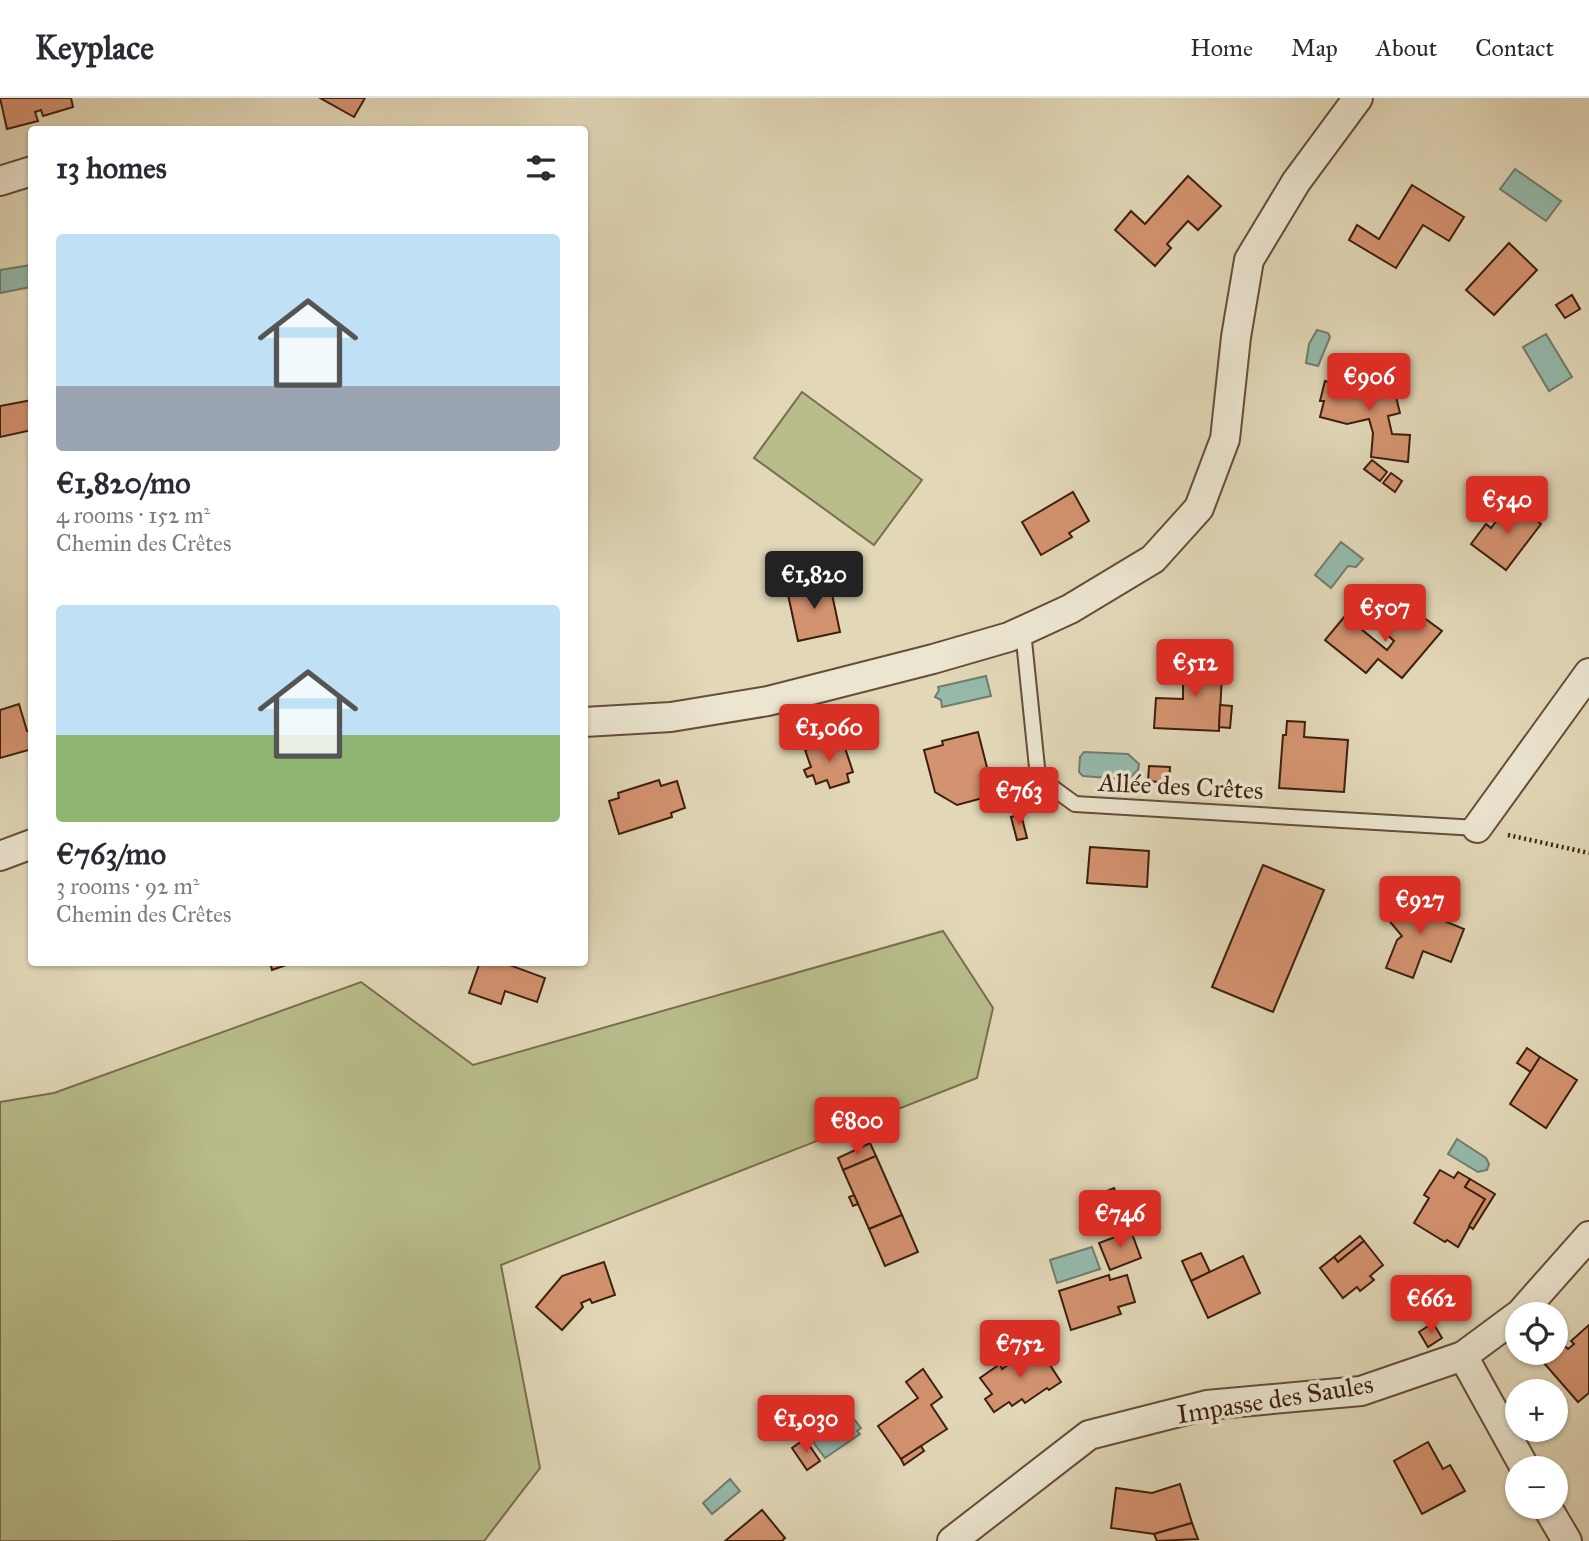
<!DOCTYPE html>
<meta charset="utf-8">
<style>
body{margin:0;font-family:"IM FELL Great Primer",serif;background:#f2f2f3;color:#2b2b33;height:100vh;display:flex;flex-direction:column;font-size:26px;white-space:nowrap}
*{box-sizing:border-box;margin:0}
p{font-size:23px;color:#7c7c81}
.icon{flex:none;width:38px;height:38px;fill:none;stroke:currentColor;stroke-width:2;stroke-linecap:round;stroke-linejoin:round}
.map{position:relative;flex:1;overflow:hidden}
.sheet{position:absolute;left:28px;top:28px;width:560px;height:840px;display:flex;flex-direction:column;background:#fff;border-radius:7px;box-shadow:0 2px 5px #0004}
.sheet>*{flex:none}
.fabs{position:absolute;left:1505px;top:1204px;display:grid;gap:14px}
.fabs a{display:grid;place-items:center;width:63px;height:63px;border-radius:50%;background:#fff;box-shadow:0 2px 5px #0004;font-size:35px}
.price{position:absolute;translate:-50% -60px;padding:0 16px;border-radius:7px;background:#d93025;color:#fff;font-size:23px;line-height:46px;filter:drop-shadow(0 2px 4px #0008)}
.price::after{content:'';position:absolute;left:50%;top:42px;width:21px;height:16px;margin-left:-10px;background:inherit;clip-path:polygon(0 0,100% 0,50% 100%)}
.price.selected{background:#222;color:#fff}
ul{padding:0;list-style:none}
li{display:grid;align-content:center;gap:14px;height:371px;padding:0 28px}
li span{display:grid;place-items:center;height:217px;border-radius:7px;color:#555}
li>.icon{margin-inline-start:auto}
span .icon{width:126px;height:126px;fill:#fffc;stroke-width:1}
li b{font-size:30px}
h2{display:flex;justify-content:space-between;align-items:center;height:84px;padding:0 28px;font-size:30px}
header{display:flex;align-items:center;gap:42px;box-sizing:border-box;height:98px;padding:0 35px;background:#fff;border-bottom:2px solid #e1e1e2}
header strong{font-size:33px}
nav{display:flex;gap:38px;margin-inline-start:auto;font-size:24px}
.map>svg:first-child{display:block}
</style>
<header>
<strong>Keyplace</strong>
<nav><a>Home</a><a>Map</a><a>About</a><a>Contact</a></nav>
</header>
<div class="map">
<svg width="1589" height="1443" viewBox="0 0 1589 1443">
<rect width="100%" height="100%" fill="#e2d8b8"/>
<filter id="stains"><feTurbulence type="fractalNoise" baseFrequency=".00286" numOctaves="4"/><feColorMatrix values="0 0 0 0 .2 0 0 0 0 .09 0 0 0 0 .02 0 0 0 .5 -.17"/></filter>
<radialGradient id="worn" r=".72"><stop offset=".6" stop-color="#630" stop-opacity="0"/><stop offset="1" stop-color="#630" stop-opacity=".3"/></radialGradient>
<!-- green -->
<g fill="#b8bd8b" stroke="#7a6e4c" stroke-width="2">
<path d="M802 294 922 382 874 447 754 360Z"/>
<path d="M943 833 993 910 977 980 501 1167 540 1370 484 1443H0V1004L54 995 361 884 473 967Z"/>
</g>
<!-- water -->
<g fill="#95baac" stroke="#727c6d" stroke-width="2">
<path d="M1515 71 1561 103 1546 123 1500 91Z"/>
<path d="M31 167V189L0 195V172Z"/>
<path d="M1317 232 1328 235 1330 239 1318 268 1306 265 1309 246Z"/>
<path d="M1546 236 1572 279 1549 293 1523 249Z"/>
<path d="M1341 444 1363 461 1356 469 1348 468 1331 490 1315 477Z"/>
<path d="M986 578 991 598 942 609 941 602 935 599 939 592 938 589Z"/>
<path d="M1084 654 1128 656 1139 666 1138 672 1131 679 1121 681 1083 678 1079 674 1080 659Z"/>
<path d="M1457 1041 1486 1060 1489 1066 1487 1072 1478 1074 1448 1056Z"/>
<path d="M1092 1149 1100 1171 1057 1185 1050 1162Z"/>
<path d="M848 1320 850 1323 854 1321 861 1330 857 1333 860 1336 825 1360 813 1344Z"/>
<path d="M730 1381 740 1393 712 1416 703 1405Z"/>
</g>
<!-- building -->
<g fill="#d49370" stroke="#3d1f0e" stroke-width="2">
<path d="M0 0H71L73 9 43 18 41 12 35 14 38 23 7 31Z"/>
<path d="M320 0H365L354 19Z"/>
<path d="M1188 78 1221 108 1198 132 1188 123 1167 146 1171 150 1155 168 1115 132 1131 113 1145 126Z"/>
<path d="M1412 87 1464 119 1449 143 1423 127 1396 170 1349 142 1357 127 1379 141Z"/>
<path d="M1509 145 1537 172 1494 217 1466 192Z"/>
<path d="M1572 197 1580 211 1565 220 1556 207Z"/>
<path d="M1390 275 1400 315 1388 318 1392 336 1410 337 1408 364 1371 359 1373 335 1369 321 1347 326 1320 319 1324 303H1320L1325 283 1346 289 1367 283 1366 280Z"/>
<path d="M32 302V332L0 339V308Z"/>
<path d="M1372 362 1387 374 1380 383 1364 371Z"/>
<path d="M1391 375 1402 383 1395 394 1383 385Z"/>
<path d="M1073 394 1089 423 1069 435 1072 439 1041 457 1022 424Z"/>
<path d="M1511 403 1541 426 1506 472 1471 446 1486 426 1491 430Z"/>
<path d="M801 463 804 476 779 483 777 469Z"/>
<path d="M829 482 840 534 798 543 787 492Z"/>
<path d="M1416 514 1442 533 1402 580 1378 561 1366 575 1325 542 1345 518 1387 552 1394 543 1385 535 1398 520 1403 523 1406 519 1409 522Z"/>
<path d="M1192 558 1223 559 1219 633 1154 630 1156 600 1183 601V585L1190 586Z"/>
<path d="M19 606 27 633 32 632V651L0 660V612Z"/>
<path d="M1220 607 1232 608 1230 630 1219 629Z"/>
<path d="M1287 623 1305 624 1304 639 1348 642 1344 694 1279 690 1283 637H1286Z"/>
<path d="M978 634 994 697 957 707 935 694 924 652 943 647 942 643Z"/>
<path d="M842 641 853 674 847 676 849 684 830 690 827 682 816 686 813 677 807 679 804 672 811 669 805 652Z"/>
<path d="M1149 668 1170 669 1169 685 1148 683Z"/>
<path d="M659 682 661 688 677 683 685 710 671 715 672 719 619 736 609 703 619 700 618 695Z"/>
<path d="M1021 716 1027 740 1017 742 1011 719Z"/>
<path d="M1090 749 1149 753 1147 789 1087 785Z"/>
<path d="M1263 767 1324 792 1273 914 1212 889Z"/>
<path d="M1411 793 1432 818 1464 831 1451 864 1423 853 1413 880 1386 870 1397 842 1402 838 1387 820 1396 812 1393 808Z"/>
<path d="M1393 808 1396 812 1387 820 1383 816Z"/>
<path d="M270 864H292V865L272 872Z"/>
<path d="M480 864H501L545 880 537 904 505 893 501 906 469 895Z"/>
<path d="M1527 950 1540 959 1531 974 1517 965Z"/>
<path d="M1540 959 1577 982 1546 1030 1510 1006Z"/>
<path d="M870 1045 876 1058 843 1072 838 1060Z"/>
<path d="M876 1058 902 1117 869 1131 843 1072Z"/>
<path d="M1440 1072 1454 1080 1458 1074 1470 1081 1465 1089 1485 1101 1458 1149 1447 1142 1445 1144 1414 1125 1429 1100 1424 1097Z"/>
<path d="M1470 1081 1495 1096 1473 1131 1469 1128 1485 1101 1465 1089Z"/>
<path d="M1114 1090 1119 1103 1102 1109 1097 1097Z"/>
<path d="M854 1097 858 1106 853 1108 849 1099Z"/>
<path d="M902 1117 918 1154 885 1168 869 1131Z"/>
<path d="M1131 1133 1141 1160 1110 1172 1099 1145Z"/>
<path d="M1360 1138 1364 1143 1338 1164 1334 1159Z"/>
<path d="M1364 1143 1383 1167 1370 1178 1374 1182 1360 1193 1357 1189 1343 1200 1320 1170 1334 1159 1338 1164Z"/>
<path d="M1201 1155 1210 1174 1191 1183 1182 1163Z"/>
<path d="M1243 1158 1260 1195 1208 1220 1191 1183Z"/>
<path d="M604 1164 615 1197 592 1205 590 1201 581 1205 583 1209 562 1232 536 1209 562 1178Z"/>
<path d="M1109 1177 1110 1182 1127 1177 1135 1204 1118 1209 1121 1216 1071 1232 1059 1193Z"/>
<path d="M1433 1225 1442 1240 1428 1249 1419 1234Z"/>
<path d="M1589 1227V1295L1578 1304 1544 1265 1565 1248 1568 1251 1574 1246 1571 1243Z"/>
<path d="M1037 1247 1061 1284 1049 1292 1047 1290 1025 1305 1022 1301 1012 1308 1009 1304 994 1314 985 1301 992 1296 980 1280 1000 1266 1002 1271Z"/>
<path d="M923 1271 942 1299 931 1307 947 1331 901 1361 878 1328 918 1300 906 1284Z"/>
<path d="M805 1341 820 1363 807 1372 792 1350Z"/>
<path d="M1428 1344 1443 1371 1450 1367 1465 1393 1422 1416 1394 1363Z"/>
<path d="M921 1348 924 1353 904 1367 901 1361Z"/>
<path d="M1180 1386 1192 1425 1154 1436 1111 1430 1116 1390 1152 1395Z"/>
<path d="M762 1412 785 1440 782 1443H725Z"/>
<path d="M1192 1425 1198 1441 1157 1443 1154 1436Z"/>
</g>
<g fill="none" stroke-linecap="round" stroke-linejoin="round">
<!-- service casing -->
<g stroke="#664d38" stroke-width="18">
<path id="service" d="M1023 533 1038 679 1075 706 1477 730"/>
</g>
<!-- minor casing -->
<g stroke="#664d38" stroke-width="32">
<g id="minor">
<path d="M0 83 32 73"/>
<path d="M584 624 671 619 768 603 933 561 1009 539 1070 511 1153 461 1199 410 1225 341 1236 239 1249 162 1296 84 1358 0"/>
<path d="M1477 730 1589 575"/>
<path d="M0 758 32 746"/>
<path d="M1520 1216 1589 1138"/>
<path d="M1517 1218 1463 1258 1525 1370"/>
<path d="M1547 1409 1567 1443"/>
<path d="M952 1443 1089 1337 1207 1307 1361 1293 1463 1258"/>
</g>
</g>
<!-- path -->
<path stroke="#3d1f0e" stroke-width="4.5" stroke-dasharray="2 3.5" stroke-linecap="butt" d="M1508 737 1589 755"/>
<!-- service -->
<use href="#service" stroke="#ece6d1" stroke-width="14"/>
<!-- minor -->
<use href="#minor" stroke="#ece6d1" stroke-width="28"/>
</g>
<g text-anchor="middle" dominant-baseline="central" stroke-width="7" stroke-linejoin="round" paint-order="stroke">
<!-- street labels -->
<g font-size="26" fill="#3d1f0e" stroke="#ece6d1">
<text transform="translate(1181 688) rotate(3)">Allée des Crêtes</text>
<text transform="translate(1275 1301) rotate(-9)">Impasse des Saules</text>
</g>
</g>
<rect width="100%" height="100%" filter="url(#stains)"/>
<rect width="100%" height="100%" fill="url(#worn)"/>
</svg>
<div class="fabs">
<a><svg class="icon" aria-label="locate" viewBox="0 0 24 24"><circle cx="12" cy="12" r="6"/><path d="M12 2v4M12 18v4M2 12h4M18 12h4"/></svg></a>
<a>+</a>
<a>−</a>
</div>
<b class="price" style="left:1369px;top:315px">€906</b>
<b class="price" style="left:1507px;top:438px">€540</b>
<b class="price selected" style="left:814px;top:513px">€1,820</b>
<b class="price" style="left:1385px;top:546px">€507</b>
<b class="price" style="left:1195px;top:601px">€512</b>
<b class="price" style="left:829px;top:666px">€1,060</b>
<b class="price" style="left:1019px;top:729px">€763</b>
<b class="price" style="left:1420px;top:838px">€927</b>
<b class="price" style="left:857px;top:1059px">€800</b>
<b class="price" style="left:1120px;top:1152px">€746</b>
<b class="price" style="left:1431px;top:1237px">€662</b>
<b class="price" style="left:1020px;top:1282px">€752</b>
<b class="price" style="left:806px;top:1357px">€1,030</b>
<section class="sheet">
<h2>13 homes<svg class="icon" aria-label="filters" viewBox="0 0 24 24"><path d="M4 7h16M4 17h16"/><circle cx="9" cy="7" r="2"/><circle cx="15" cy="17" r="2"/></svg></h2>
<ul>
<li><span style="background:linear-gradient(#bfe0f5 70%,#9aa5b1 0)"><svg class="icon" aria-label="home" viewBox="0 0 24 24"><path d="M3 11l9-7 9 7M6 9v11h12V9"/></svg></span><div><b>€1,820/mo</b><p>4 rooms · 152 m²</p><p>Chemin des Crêtes</p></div></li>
<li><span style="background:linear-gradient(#bfe0f5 60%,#8fb573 0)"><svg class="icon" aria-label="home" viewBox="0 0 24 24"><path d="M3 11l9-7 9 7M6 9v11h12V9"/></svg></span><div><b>€763/mo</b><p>3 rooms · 92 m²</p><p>Chemin des Crêtes</p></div></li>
</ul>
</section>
</div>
